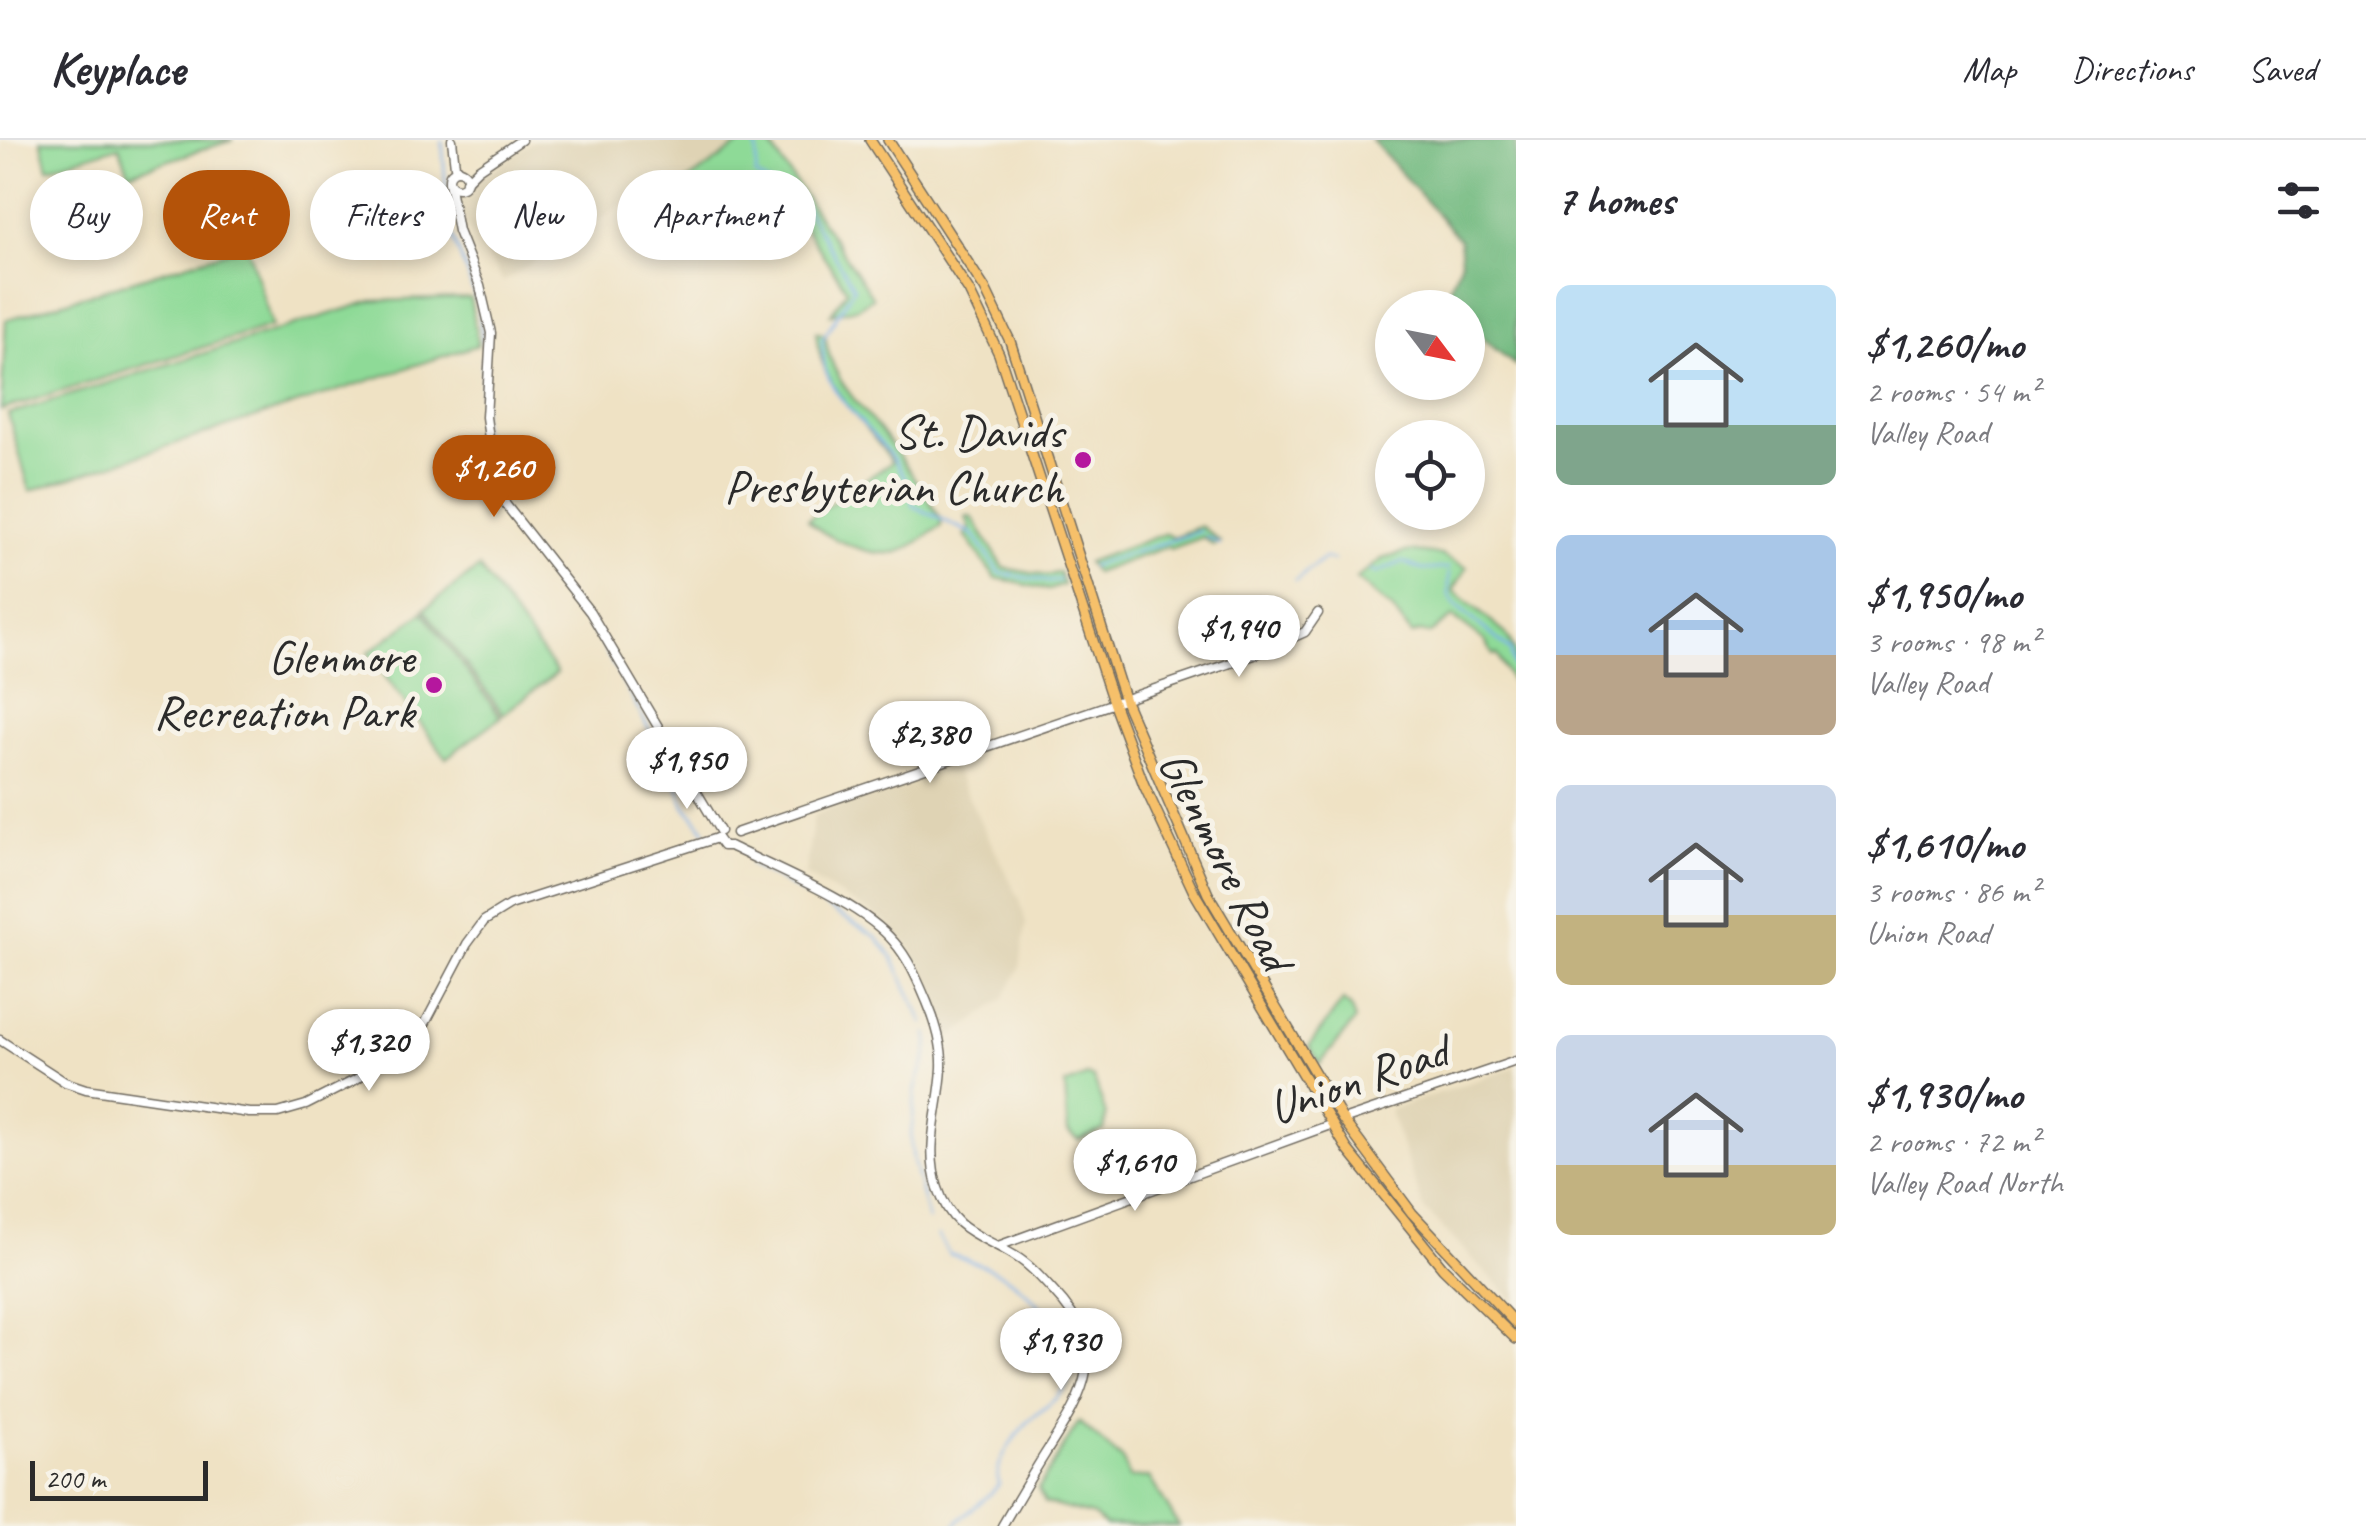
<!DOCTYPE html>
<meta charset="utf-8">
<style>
body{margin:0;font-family:Caveat,sans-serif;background:#f7f7f7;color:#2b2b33;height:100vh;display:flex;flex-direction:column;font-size:38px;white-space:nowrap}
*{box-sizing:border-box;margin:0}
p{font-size:32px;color:#7c7c81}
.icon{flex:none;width:55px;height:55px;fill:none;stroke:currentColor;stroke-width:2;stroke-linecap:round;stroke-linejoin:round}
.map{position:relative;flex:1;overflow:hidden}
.side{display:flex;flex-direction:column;background:#fff;width:850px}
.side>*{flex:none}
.top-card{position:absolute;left:30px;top:30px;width:950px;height:90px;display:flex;gap:20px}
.needle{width:65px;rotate:122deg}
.tools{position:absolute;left:1375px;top:150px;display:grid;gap:20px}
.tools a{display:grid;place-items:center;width:110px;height:110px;border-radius:50%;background:#fff;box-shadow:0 5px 15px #0003;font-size:50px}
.scale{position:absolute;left:30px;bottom:25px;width:178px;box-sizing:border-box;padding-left:10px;border:5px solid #2b2b2b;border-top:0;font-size:28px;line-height:35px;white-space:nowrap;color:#2b2b2b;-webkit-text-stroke:8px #f7f3e8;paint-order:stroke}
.price{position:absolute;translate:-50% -85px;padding:0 22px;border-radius:35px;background:#fff;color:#222;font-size:32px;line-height:65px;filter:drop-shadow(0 2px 5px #0008)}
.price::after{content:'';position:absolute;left:50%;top:60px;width:30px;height:22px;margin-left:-15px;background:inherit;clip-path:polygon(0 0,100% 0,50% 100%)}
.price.current{background:#b45309;color:#fff}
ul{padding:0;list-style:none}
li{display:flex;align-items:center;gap:30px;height:250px;padding:0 40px}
li span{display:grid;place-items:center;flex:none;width:280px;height:200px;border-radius:15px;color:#555}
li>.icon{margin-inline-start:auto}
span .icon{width:120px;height:120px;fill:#fffc;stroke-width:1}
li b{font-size:42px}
h2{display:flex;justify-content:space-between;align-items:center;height:120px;padding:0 40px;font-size:42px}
.chip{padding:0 35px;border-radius:45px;background:#fff;box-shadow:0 5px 15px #0003;font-size:35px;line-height:90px}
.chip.current{background:#b45309;color:#fff}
header{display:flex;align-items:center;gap:60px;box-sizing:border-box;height:140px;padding:0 50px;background:#fff;border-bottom:2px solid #e1e1e2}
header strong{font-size:48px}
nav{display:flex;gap:55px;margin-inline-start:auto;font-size:35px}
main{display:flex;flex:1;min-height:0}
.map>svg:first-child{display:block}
</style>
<header>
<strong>Keyplace</strong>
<nav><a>Map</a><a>Directions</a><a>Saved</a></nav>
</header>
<main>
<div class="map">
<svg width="1516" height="1386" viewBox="0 0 1516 1386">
<rect width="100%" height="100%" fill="#f7f3e8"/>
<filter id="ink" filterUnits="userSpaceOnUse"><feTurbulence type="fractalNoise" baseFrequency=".01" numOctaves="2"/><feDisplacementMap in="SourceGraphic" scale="20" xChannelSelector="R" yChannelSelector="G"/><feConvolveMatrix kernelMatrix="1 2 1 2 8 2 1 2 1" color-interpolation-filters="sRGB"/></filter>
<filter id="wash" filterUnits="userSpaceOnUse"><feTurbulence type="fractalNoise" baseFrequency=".0048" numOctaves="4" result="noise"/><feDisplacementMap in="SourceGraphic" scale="40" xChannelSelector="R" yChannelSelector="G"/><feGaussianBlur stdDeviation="2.25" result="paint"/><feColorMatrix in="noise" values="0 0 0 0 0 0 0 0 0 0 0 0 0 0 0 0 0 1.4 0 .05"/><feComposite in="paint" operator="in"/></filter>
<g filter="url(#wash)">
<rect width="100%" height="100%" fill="#efe2c4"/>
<!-- built -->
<g fill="#dfd3b4">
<path d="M535 0H746L747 2 678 47 652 48 637 55 503 142 461 78 460 52Z"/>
<path d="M951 623 1020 760 1026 784 1020 828 1003 859 948 900 940 869 907 804 885 781 805 735 814 675Z"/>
<path d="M1516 927V1163L1424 1069 1389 970Z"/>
</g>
<!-- green -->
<g fill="#8eda97" stroke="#5c8261" stroke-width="2.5">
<path d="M41 0H233L129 33 119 6 48 28Z"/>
<path d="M746 0H767L873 158 856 168 831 174 847 150 783 56 732 90 711 59 687 42Z"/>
<path d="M247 105 272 186 1 270 6 180Z"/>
<path d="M470 158 478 205 30 351 8 274 372 161Z"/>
<path d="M816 192 825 195C830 241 862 266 888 301 907 326 924 353 941 379V386C929 394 915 406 901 411 877 420 823 399 808 379L892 322C861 276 821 251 816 192Z"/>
<path d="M966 377H972L1004 428 1047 436 1059 432 1063 445 1049 450 995 438 965 395 970 389Z"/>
<path d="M1201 386 1220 402 1213 405 1203 397 1170 409 1168 406 1095 433 1087 422 1166 393 1173 397Z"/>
<path d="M1409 411 1441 415 1467 428 1453 450 1506 494 1516 514V551L1497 514 1493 515 1485 501 1453 477 1429 494 1420 492 1412 495 1394 471 1356 439 1382 419Z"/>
<path d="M479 428 557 533 503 574 424 469Z"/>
<path d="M423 472 501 577 446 618 368 513Z"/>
<path d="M1343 861 1350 867 1355 880 1320 924 1309 906Z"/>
<path d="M1087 936 1094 938 1106 975 1104 990 1079 1000 1068 992 1065 945Z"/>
<path d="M1079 1282 1123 1320 1129 1338 1149 1337 1179 1386H1105L1094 1376 1045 1363 1038 1349Z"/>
</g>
<!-- forest -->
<path fill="#72ba80" stroke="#4e7256" stroke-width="2.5" d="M1372 0H1516V226L1468 186V168L1450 167 1445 162 1461 120 1459 99Z"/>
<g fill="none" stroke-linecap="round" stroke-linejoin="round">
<!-- stream -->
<g stroke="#7db1ea" stroke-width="2.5">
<path d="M442 0 449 87 479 166 483 205"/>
<path d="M752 0 757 10 756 36 802 63 854 148 822 200C823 209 823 221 826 231 843 280 907 309 913 366L973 394 1000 433 1049 442 1059 440"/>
<path d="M480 299 483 216"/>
<path d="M481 308 492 354 504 376"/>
<path d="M1205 396 1220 404"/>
<path d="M526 405 600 500 671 629 685 665 705 691"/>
<path d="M1091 426 1200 391"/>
<path d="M1371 431 1377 433 1402 422 1423 430 1449 428"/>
<path d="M1449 433V454L1454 464 1510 510 1516 535"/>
<path d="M1295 441 1325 418 1334 421"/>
<path d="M750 724 809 757"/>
<path d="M821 764 877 797 893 818 924 883"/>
<path d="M927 893C933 916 917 933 915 954 914 965 914 975 912 986 907 1015 923 1051 928 1080"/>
<path d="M938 1096 949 1114C1005 1131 1023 1142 1059 1190"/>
<path d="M955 1386C967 1369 987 1361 999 1344 992 1326 1015 1295 1028 1282 1041 1269 1066 1256 1070 1235 1071 1227 1066 1212 1064 1204"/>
</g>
</g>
</g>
<g filter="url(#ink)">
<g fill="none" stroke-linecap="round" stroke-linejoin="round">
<!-- minor casing -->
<g stroke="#706b61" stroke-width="11">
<g id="minor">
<path d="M452 0 455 26 459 30"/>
<circle cx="458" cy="39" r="9"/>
<path d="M466 41 478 29 521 0"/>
<path d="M449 42 458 91 480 146 491 193 486 277 495 342 506 365 590 472 720 691"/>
<path d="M736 693 1254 515 1305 492 1318 473"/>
<path d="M717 698 723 706H730C777 730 862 763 894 802 909 819 918 841 927 862 936 883 943 905 942 928 940 969 924 1007 938 1048 953 1093 980 1094 1015 1116 1030 1125 1042 1139 1054 1152 1112 1213 1083 1254 1045 1314 1030 1338 1016 1362 1002 1386"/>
<path d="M0 900 65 942 86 949 249 973H278L306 965 355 940 419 895 467 804 484 781 510 765 717 698"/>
<path d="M1343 980 1516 921"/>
<path d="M998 1106 1330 985"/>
</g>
</g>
<!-- major casing -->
<g stroke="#706b61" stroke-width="12">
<g id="major">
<path d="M870 0 969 151 999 214 1114 565 1144 645 1194 752 1347 1009 1443 1128 1516 1199"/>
<path d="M888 0 985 149 1010 201 1125 561 1208 754 1343 980 1412 1073 1516 1184"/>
</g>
</g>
<!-- minor -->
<use href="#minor" stroke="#fff" stroke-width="8"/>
<!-- major -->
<use href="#major" stroke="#f6c06b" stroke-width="9"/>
</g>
</g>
<!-- markers -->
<g fill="#b5179e" stroke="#f7f3e8" stroke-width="4">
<circle cx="1083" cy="320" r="10"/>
<circle cx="434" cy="545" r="10"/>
</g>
<g text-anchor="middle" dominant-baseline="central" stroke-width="10" stroke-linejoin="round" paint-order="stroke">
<!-- poi labels -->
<g font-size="48" fill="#2b2b2b" stroke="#f7f3e8" text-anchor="end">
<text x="1063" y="292">St. Davids<tspan x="1063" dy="55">Presbyterian Church</tspan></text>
<text x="414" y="517">Glenmore<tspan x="414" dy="55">Recreation Park</tspan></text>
</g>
<!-- street labels -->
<g font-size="48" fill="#2b2b2b" stroke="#f7f3e8">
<text transform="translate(1226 720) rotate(63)">Glenmore Road</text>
<text transform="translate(1358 939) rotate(-19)">Union Road</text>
</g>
</g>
</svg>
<div class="tools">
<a><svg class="needle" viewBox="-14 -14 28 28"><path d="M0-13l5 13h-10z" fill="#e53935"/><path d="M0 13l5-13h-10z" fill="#7c7c81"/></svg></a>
<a><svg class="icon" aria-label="locate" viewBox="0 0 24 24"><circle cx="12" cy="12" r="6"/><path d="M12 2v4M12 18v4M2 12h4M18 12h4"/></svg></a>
</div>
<div class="scale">200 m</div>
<b class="price current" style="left:494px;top:380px">$1,260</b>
<b class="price" style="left:1239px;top:540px">$1,940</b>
<b class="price" style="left:930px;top:646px">$2,380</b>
<b class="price" style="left:687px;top:672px">$1,950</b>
<b class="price" style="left:369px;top:954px">$1,320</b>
<b class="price" style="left:1135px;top:1074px">$1,610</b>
<b class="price" style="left:1061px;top:1253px">$1,930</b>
<div class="top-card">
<a class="chip">Buy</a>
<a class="chip current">Rent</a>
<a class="chip">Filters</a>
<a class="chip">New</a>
<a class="chip">Apartment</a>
</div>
</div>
<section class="side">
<h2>7 homes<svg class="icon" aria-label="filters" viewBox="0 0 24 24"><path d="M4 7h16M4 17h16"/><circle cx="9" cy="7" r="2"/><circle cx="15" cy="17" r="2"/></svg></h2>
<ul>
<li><span style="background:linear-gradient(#bfe0f5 70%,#7fa58c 0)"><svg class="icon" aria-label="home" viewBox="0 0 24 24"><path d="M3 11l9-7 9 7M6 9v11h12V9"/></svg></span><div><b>$1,260/mo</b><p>2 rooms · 54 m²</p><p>Valley Road</p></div></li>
<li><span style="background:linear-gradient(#a9c7e8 60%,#b9a48a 0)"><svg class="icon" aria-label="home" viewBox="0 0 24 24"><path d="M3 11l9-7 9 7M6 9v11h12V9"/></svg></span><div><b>$1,950/mo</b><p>3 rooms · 98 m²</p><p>Valley Road</p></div></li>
<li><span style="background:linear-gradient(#c9d6e8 65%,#c2b280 0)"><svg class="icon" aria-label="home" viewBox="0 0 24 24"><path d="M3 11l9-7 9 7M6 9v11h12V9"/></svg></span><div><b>$1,610/mo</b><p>3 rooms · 86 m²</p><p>Union Road</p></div></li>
<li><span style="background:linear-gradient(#c9d6e8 65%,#c2b280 0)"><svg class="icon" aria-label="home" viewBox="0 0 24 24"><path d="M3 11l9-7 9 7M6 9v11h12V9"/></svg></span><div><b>$1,930/mo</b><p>2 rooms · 72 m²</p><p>Valley Road North</p></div></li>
</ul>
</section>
</main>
